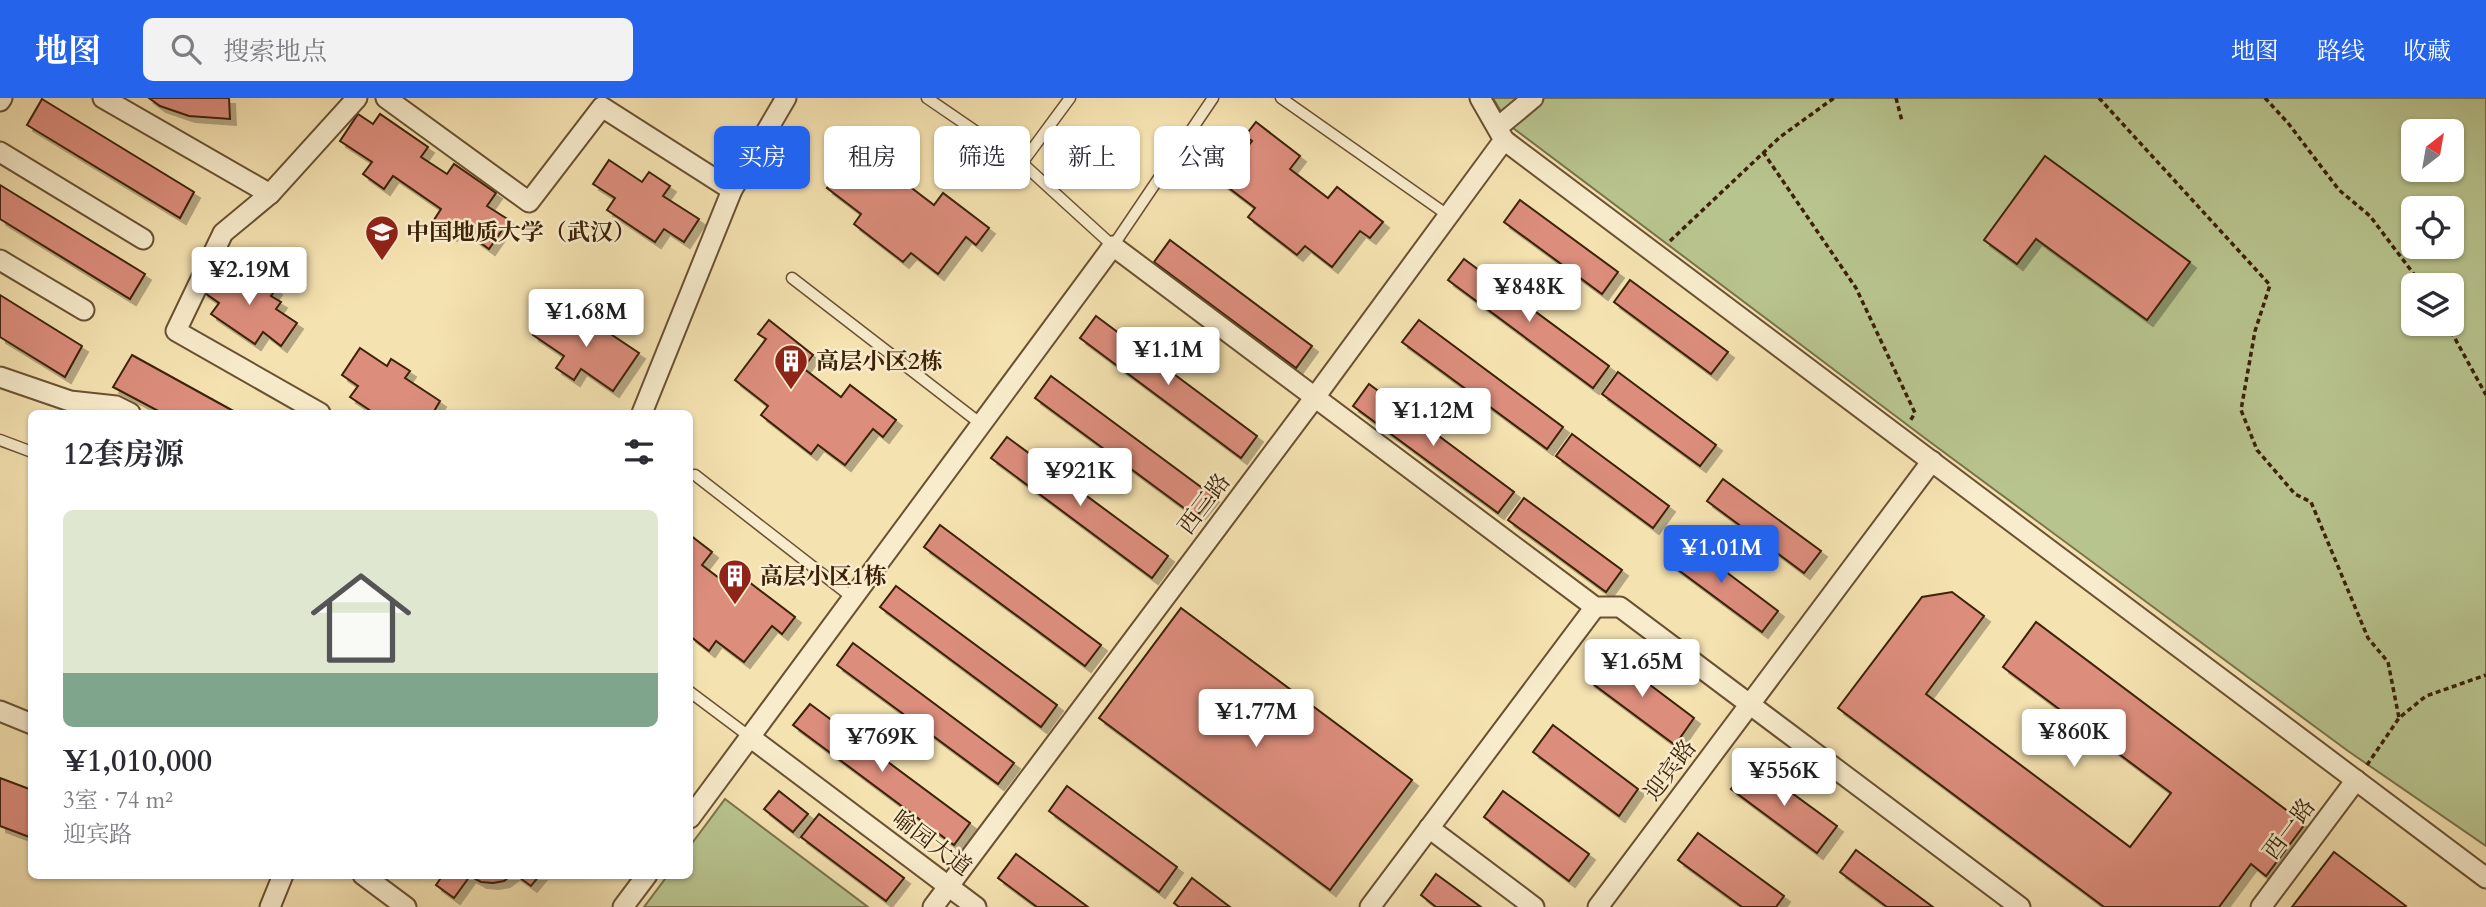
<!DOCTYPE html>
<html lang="zh">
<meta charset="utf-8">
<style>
body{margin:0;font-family:Cardo,"Noto Serif SC",serif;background:#f2f2f3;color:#2b2b33;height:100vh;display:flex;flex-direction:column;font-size:26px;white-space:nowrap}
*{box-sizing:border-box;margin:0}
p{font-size:23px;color:#7c7c81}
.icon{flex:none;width:38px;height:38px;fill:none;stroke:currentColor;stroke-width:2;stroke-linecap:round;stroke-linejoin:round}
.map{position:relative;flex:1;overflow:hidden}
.sheet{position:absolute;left:28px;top:312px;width:665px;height:469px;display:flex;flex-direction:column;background:#fff;border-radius:10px;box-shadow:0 2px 5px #0004}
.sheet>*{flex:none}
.top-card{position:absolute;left:714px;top:28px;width:665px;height:63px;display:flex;gap:14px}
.needle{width:46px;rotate:31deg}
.buttons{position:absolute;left:2401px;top:21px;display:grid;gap:14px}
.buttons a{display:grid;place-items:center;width:63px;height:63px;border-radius:10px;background:#fff;box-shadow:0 2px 5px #0004;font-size:35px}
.price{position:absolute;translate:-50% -60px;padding:0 16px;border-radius:7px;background:#fff;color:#222;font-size:23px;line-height:46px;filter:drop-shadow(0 2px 4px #0008)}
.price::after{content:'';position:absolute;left:50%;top:42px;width:21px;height:16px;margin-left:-10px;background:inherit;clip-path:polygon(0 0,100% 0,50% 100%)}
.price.active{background:#2563eb;color:#fff}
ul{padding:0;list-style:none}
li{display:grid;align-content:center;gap:14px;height:371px;padding:0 35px}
li span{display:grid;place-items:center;height:217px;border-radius:10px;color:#555}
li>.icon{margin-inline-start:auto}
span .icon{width:126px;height:126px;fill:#fffc;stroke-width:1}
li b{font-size:30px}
h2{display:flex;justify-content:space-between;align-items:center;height:84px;padding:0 35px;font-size:30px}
.pill{padding:0 24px;border-radius:10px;background:#fff;box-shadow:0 2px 5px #0004;font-size:24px;line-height:63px}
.pill.active{background:#2563eb;color:#fff}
header{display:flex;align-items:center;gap:42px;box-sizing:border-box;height:98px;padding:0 35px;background:#2563eb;color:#fff}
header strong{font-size:33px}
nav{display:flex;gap:38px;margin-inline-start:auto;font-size:24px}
.search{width:490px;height:63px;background:#f2f2f3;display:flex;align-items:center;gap:18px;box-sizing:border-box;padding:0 24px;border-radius:10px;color:#7c7c81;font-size:26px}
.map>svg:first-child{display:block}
</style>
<header>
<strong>地图</strong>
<div class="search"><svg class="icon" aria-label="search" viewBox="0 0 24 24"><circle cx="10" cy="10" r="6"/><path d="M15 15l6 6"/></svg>搜索地点</div>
<nav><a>地图</a><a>路线</a><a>收藏</a></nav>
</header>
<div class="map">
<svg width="2486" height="809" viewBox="0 0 2486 809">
<defs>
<filter id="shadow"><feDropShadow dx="6" dy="6" stdDeviation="0" flood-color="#0004"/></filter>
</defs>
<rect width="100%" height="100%" fill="#f5e2b1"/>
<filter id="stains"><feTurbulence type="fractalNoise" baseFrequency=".00286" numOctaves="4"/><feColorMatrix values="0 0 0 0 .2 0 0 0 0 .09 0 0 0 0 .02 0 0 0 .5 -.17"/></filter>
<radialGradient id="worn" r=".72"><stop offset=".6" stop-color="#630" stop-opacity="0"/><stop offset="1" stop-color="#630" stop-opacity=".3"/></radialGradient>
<!-- green -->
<g fill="#b8c48e" stroke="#7a724a" stroke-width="2" fill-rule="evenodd">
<path d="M1493 0H2486V748L2348 653 1926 341 1509 27ZM2413 33H2452V72H2413ZM2413 110H2452V149H2413ZM2413 187H2452V226H2413Z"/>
<path d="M725 701 868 809H644L668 777H690V748Z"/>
</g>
<!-- building -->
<g fill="#dc8d7b" stroke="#3c2107" stroke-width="2" filter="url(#shadow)">
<path d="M149 0H229L230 21 189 18 160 8Z"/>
<path d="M42 1 194 94 180 120 27 27Z"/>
<path d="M358 16 373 26 380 16 428 49 421 59 447 76 454 66 496 95 487 108 509 122 489 151 457 128 451 137 432 125 441 111 393 78 384 91 363 76 372 64 340 43Z"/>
<path d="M1256 24 1300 58 1290 71 1328 100 1337 89 1383 124 1370 140 1360 133 1332 169 1305 148 1297 157 1248 119 1255 110 1221 84 1252 43 1245 38Z"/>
<path d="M862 31 906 65 896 78 934 107 943 95 989 130 976 147 966 139 938 176 911 155 903 164 854 126 861 116 827 90 858 50 851 45Z"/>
<path d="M2045 58 2190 164 2147 222 2036 141 2017 166 1984 142Z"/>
<path d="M609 62 642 84 649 74 670 88 663 98 699 121 684 144 664 131 655 144 607 112 615 100 593 86Z"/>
<path d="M0 87 145 176 130 201 0 121Z"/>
<path d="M1520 102 1618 174 1602 196 1504 124Z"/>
<path d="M1170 142 1312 248 1296 270 1154 164Z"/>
<path d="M1464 161 1609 268 1593 290 1448 182Z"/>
<path d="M219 170 239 184 243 179 251 184 256 177 276 191 271 198 281 204 276 211 297 225 281 248 263 234 255 246 211 216 219 205 202 193Z"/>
<path d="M1630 182 1728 254 1711 276 1614 204Z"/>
<path d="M0 197 82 248 65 279 0 239Z"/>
<path d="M552 209 577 226 582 217 639 255 613 293 581 271 574 282 556 270 564 258 533 237Z"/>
<path d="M1096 218 1257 338 1241 360 1080 240Z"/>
<path d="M769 222 813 257 803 270 841 299 850 287 896 322 883 339 873 331 845 367 818 347 811 356 761 317 768 308 735 282 766 241 758 236Z"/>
<path d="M1419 222 1563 329 1547 351 1402 244Z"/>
<path d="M360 250 387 268 391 261 410 273 405 280 440 303 433 315H374L350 299 358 288 342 277Z"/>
<path d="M132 257 237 315H162L113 289Z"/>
<path d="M1618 274 1716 347 1700 368 1602 296Z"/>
<path d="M1051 278 1213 398 1196 419 1035 300Z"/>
<path d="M1369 286 1514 394 1498 415 1353 308Z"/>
<path d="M1572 336 1669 408 1653 430 1556 358Z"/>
<path d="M1007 339 1168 458 1152 480 991 360Z"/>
<path d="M1723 381 1821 453 1804 475 1707 403Z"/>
<path d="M1524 400 1622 472 1606 494 1508 422Z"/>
<path d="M940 427 1101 547 1085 568 924 449Z"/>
<path d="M690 437 712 454 702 467 740 496 749 484 795 519 782 536 772 528 744 564 716 543 709 553 690 538Z"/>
<path d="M1681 440 1778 513 1762 534 1665 462Z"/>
<path d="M896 488 1057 607 1041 629 880 509Z"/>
<path d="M1952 494 1984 518 1926 596 2130 749 2171 695 2003 569 2036 524 2305 726 2266 778 2251 766 2219 809H2104L1838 610 1922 499Z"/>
<path d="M1181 510 1412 682 1330 792 1099 620Z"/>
<path d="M853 545 1014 665 998 686 837 567Z"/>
<path d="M1609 556 1694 620 1675 647 1589 583Z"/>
<path d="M810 606 970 725 954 747 793 627Z"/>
<path d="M1553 627 1638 691 1619 718 1533 654Z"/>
<path d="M1751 665 1837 728 1817 755 1731 691Z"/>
<path d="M0 680 32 692V740L0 728Z"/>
<path d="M1067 688 1177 769 1159 794 1049 713Z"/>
<path d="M779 693 808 716 793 734 764 711Z"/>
<path d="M1503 693 1589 756 1569 783 1484 719Z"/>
<path d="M819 716 904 780 886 803 801 739Z"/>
<path d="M1698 735 1784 798 1776 809H1742L1678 762Z"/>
<path d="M1856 752 1933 809H1887L1840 774Z"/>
<path d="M2334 754 2406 808 2405 809H2292Z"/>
<path d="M1016 756 1088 809H1037L998 780Z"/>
<path d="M1436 776 1481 809H1436L1421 797Z"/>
<path d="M443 777H512L504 783 493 785 481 784 470 778 454 800 436 787Z"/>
<path d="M516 777H540L531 788Z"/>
<path d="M1192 780 1230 809H1179L1174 805Z"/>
</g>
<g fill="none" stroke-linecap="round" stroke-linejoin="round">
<!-- service casing -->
<g stroke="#6a5132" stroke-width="13">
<g id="service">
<path d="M927 0 1022 65 1113 148 1213 0"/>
<path d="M1281 0 1449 118"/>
<path d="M1022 65 1070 0"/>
<path d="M792 180 981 326"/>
<path d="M0 342 32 354"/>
<path d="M695 377 853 500"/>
<path d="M690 594 750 639"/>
</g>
</g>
<!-- minor casing -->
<g stroke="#6a5132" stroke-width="23">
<g id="minor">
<path d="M103 0 270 96"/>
<path d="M386 0 529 104 602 9 732 92"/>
<path d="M0 3 2 0"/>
<path d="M1498 29 1533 0"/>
<path d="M1504 42 2486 780"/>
<path d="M0 54 143 141"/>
<path d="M0 162 84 212"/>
<path d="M0 279 70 303 116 308 130 315"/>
<path d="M320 315 176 233 223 135 270 96 357 0"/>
<path d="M642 315 732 92 786 0"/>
<path d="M0 613 32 626"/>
<path d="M750 639 976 809"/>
<path d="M690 720 1113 148 1595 509H1620L2020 809"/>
<path d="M1429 730 1534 809"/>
<path d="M363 777 406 809"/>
<path d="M270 809 283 777"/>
<path d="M623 809 647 777"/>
<path d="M933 809 1315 299 1504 42 1480 0"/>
<path d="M1370 809 1595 509"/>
<path d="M1598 809 1932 363"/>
<path d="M2261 809 2356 682"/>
</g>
</g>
<!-- path -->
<g stroke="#3c2107" stroke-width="3.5" stroke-dasharray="5 3.5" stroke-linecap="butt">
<path d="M1896 0 1902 23"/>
<path d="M2099 0 2270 187 2255 233 2241 312 2257 352 2295 396 2311 404 2368 540 2388 564 2399 620"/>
<path d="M2265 0 2288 25 2339 92 2370 118 2422 187"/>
<path d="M1763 54 1856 190 1915 315 1910 323"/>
<path d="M1670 143 1780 39 1834 0"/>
<path d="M2447 226 2486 297"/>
<path d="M2367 667 2399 620 2426 598 2486 577"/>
</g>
<!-- service -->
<use href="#service" stroke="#f8eccc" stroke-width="10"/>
<!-- minor -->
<use href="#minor" stroke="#f8eccc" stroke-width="19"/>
</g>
<!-- icons -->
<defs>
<g id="university-pin" transform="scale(1.75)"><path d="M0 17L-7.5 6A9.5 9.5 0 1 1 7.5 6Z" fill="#8f2418" stroke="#f8eccc"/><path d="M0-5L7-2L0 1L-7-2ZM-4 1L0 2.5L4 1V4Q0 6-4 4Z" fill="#fff"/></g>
<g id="building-pin" transform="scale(1.75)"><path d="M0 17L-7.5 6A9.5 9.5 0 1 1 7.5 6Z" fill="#8f2418" stroke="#f8eccc"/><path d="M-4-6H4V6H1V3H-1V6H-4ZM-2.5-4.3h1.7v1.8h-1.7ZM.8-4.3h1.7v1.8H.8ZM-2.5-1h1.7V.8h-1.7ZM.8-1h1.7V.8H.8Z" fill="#fff"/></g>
</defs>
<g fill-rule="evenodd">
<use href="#university-pin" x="382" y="134"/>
<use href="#building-pin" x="791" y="263"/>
<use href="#building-pin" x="735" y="478"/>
</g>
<g text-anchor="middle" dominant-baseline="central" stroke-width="5" stroke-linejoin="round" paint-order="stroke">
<!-- poi labels -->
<g font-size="23" font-weight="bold" fill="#3c2107" stroke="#f8eccc" text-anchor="start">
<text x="406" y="134">中国地质大学（武汉）</text>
<text x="816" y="263">高层小区2栋</text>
<text x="760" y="478">高层小区1栋</text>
</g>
<!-- street labels -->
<g font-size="23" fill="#3c2107" stroke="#f8eccc">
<text transform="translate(1204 406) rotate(-53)">西三路</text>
<text transform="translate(1670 672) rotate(-53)">迎宾路</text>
<text transform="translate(2289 731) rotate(-53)">西一路</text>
<text transform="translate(932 745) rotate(37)">喻园大道</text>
</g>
</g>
<rect width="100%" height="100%" filter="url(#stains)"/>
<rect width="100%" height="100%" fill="url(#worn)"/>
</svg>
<div class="buttons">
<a><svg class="needle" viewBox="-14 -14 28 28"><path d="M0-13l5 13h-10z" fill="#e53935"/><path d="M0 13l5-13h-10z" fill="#7c7c81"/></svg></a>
<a><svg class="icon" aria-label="locate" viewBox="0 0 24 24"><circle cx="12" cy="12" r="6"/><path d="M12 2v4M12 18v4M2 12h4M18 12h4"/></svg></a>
<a><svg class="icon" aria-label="layers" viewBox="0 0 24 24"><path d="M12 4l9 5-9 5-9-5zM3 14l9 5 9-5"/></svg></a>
</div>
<b class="price" style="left:249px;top:209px">¥2.19M</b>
<b class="price" style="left:1529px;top:226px">¥848K</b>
<b class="price" style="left:586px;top:251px">¥1.68M</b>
<b class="price" style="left:1168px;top:289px">¥1.1M</b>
<b class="price" style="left:1433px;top:350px">¥1.12M</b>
<b class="price" style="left:1080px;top:410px">¥921K</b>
<b class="price active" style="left:1721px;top:487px">¥1.01M</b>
<b class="price" style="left:1642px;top:601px">¥1.65M</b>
<b class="price" style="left:1256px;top:651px">¥1.77M</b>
<b class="price" style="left:2074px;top:671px">¥860K</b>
<b class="price" style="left:882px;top:676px">¥769K</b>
<b class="price" style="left:1784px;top:710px">¥556K</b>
<div class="top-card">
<a class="pill active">买房</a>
<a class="pill">租房</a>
<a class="pill">筛选</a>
<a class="pill">新上</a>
<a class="pill">公寓</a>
</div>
<section class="sheet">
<h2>12套房源<svg class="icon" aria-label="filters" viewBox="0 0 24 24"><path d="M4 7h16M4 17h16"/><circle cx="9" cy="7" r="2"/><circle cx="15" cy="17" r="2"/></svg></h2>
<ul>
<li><span style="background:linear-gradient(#dfe7d0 75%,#7fa58c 0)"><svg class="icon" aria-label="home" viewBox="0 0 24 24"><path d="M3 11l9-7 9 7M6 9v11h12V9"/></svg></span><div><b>¥1,010,000</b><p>3室 · 74 m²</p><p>迎宾路</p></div></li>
</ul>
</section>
</div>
